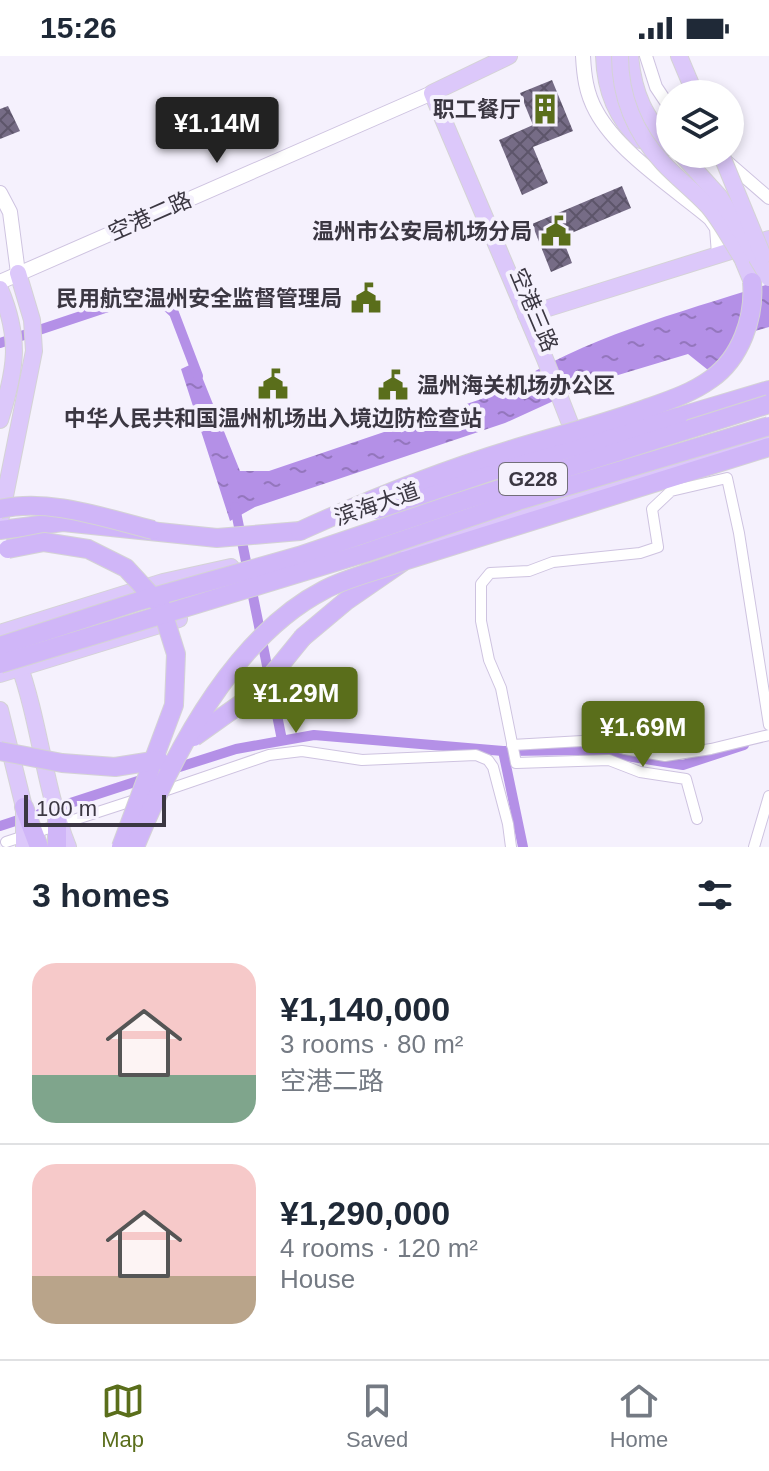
<!DOCTYPE html>
<meta charset="utf-8">
<style>
body{margin:0;font-family:Helvetica,"Noto Sans SC",sans-serif;background:#f6f6f7;color:#1f2937;height:100vh;display:flex;flex-direction:column;font-size:30px;white-space:nowrap}
*{box-sizing:border-box;margin:0}
p{font-size:26px;color:#747a83}
.icon{flex:none;width:44px;height:44px;fill:none;stroke:currentColor;stroke-width:2;stroke-linecap:round;stroke-linejoin:round}
.map{position:relative;height:791px;overflow:hidden}
.side{display:flex;flex-direction:column;background:#fff;flex:1}
.side>*{flex:none}
.controls{position:absolute;left:656px;top:24px;display:grid;gap:16px}
.controls a{display:grid;place-items:center;width:88px;height:88px;border-radius:50%;background:#fff;box-shadow:0 4px 12px #0003;font-size:40px}
.scale{position:absolute;left:24px;bottom:20px;width:142px;box-sizing:border-box;padding-left:8px;border:4px solid #3b3742;border-top:0;font-size:22px;line-height:28px;white-space:nowrap;color:#3b3742;-webkit-text-stroke:6px #f5f1fd;paint-order:stroke}
.price{position:absolute;translate:-50% -68px;padding:0 18px;border-radius:8px;background:#5a6e1b;color:#fff;font-size:26px;line-height:52px;filter:drop-shadow(0 2px 4px #0008)}
.price::after{content:'';position:absolute;left:50%;top:48px;width:24px;height:18px;margin-left:-12px;background:inherit;clip-path:polygon(0 0,100% 0,50% 100%)}
.price.on{background:#222;color:#fff}
ul{padding:0;list-style:none}
li{display:flex;align-items:center;gap:24px;height:200px;padding:0 32px}
li+li{border-top:2px solid #e0e1e3}
li span{display:grid;place-items:center;flex:none;width:224px;height:160px;border-radius:24px;color:#555}
li>.icon{margin-inline-start:auto}
span .icon{width:96px;height:96px;fill:#fffc;stroke-width:1}
li b{font-size:34px}
h2{display:flex;justify-content:space-between;align-items:center;height:96px;padding:0 32px;font-size:34px}
.status{display:flex;justify-content:space-between;align-items:center;height:56px;padding:0 40px;background:#fff;direction:ltr}
.status svg{height:22px;fill:currentColor}
.tabs{display:flex;justify-content:space-around;align-items:center;height:112px;border-top:2px solid #e0e1e3;background:#fff;font-size:22px;color:#747a83}
.tabs a{display:grid;justify-items:center;gap:4px}
.tabs .on{color:#5a6e1b}
.map>svg:first-child{display:block}
</style>
<div class="status"><b>15:26</b><svg viewBox="0 0 49 12"><path d="M0 12V9h3v3zM5 12V6h3v6zM10 12V3h3v9zM15 12V0h3v12zM26 1h20v11H26zM47 4h2v5h-2z"/></svg></div>
<div class="map">
<svg width="769" height="791" viewBox="0 0 769 791">
<defs>
<pattern id="water-ripples" width="26" height="14" patternUnits="userSpaceOnUse" patternTransform="scale(2)"><rect width="26" height="14" fill="#b490e7"/><path d="M2 4q2-2 4 0t4 0M15 11q2-2 4 0t4 0" fill="none" stroke="#9476bd"/></pattern>
<pattern id="building-cross-hatch" width="8" height="8" patternUnits="userSpaceOnUse" patternTransform="scale(2)"><rect width="8" height="8" fill="#766c86"/><path d="M0 0l8 8M0 8l8-8" fill="none" stroke="#5d556a"/></pattern>
</defs>
<rect width="100%" height="100%" fill="#f5f1fd"/>
<!-- water -->
<path fill="url(#water-ripples)" d="M769 228V271L734 281 722 302 708 314 688 298 595 326 505 367 255 451 230 465 181 313 196 306 240 415H269L502 336C578 283 681 256 769 228Z"/>
<g fill="none" stroke-linecap="round" stroke-linejoin="round">
<!-- canal -->
<g stroke="#b490e7" stroke-width="10">
<path d="M0 287 117 248 155 239 174 257 198 320"/>
<path d="M235 451 282 684"/>
<path d="M503 695 523 791"/>
<path d="M170 714 236 693 314 679 503 695 588 694 683 709 744 689"/>
<path d="M0 770 147 722"/>
</g>
</g>
<!-- building -->
<g fill="url(#building-cross-hatch)">
<path d="M552 24 573 75 533 91 548 127 522 139 499 84 533 69 520 37Z"/>
<path d="M8 50 20 75 0 83V53Z"/>
<path d="M622 130 631 152 562 181 572 207 551 216 532 168Z"/>
</g>
<g fill="none" stroke-linecap="round" stroke-linejoin="round">
<!-- minor casing -->
<g stroke="#cec3e0" stroke-width="12">
<g id="minor">
<path d="M512 689 600 684 625 693 665 700 711 693 769 679"/>
<path d="M161 736 269 699 302 695 362 704 476 699 488 704 493 711 508 768 511 791"/>
<path d="M697 763 686 723 640 716 609 704 516 707 501 632 489 604 481 565V528L490 517 529 515 553 506 640 497 658 491 652 453 671 435 727 422 739 477 769 669"/>
<path d="M6 786 138 743"/>
<path d="M754 791 769 740"/>
</g>
</g>
<!-- tertiary casing -->
<g stroke="#cec3e0" stroke-width="14">
<g id="tertiary">
<path d="M646 0 656 31 670 52"/>
<path d="M724 103 769 142"/>
</g>
</g>
<!-- secondary casing -->
<g stroke="#cec3e0" stroke-width="16">
<g id="secondary">
<path d="M583 0C584 19 586 37 596 55 618 96 674 132 710 162L717 172 719 198"/>
<path d="M0 137 10 156 18 217"/>
<path d="M0 226 432 37"/>
</g>
</g>
<!-- primary casing -->
<g stroke="#d4d3d5" stroke-width="18">
<g id="primary">
<path d="M509 0 432 37 545 303 578 388"/>
<path d="M604 0C605 33 615 61 640 84"/>
<path d="M630 0C634 41 645 59 670 91"/>
<path d="M679 0 695 38"/>
<path d="M742 202 752 226"/>
<path d="M0 233C21 283 16 313 0 364"/>
<path d="M526 259 769 183"/>
<path d="M0 465 34 295 32 264 18 217"/>
<path d="M369 505 769 382"/>
<path d="M0 577 163 526 231 511"/>
<path d="M18 606C40 666 44 732 68 791"/>
<path d="M0 618 179 563"/>
<path d="M0 654 24 751V791"/>
</g>
</g>
<!-- trunk casing -->
<g stroke="#d4d3d5" stroke-width="20">
<g id="trunk">
<path d="M678 361 769 334"/>
<path d="M0 474 63 466 217 482 300 475"/>
<path d="M303 581 346 545 404 505 769 391"/>
<path d="M24 751 39 791"/>
<path d="M57 791V764"/>
</g>
</g>
<!-- minor -->
<use href="#minor" stroke="#fff" stroke-width="10"/>
<!-- tertiary -->
<use href="#tertiary" stroke="#fff" stroke-width="12"/>
<!-- secondary -->
<use href="#secondary" stroke="#fff" stroke-width="14"/>
<!-- primary -->
<use href="#primary" stroke="#dcc8fa" stroke-width="16"/>
<!-- trunk -->
<use href="#trunk" stroke="#d0b6f8" stroke-width="18"/>
<!-- primary-bridge casing -->
<g stroke="#d4d3d5" stroke-width="18" stroke-linecap="butt">
<g id="primary-bridge">
<path d="M620 0C620 41 635 77 663 107 677 122 694 135 708 150 721 165 731 185 742 202"/>
<path d="M681 98 719 140 769 222"/>
<path d="M721 98 763 200"/>
</g>
</g>
<!-- trunk-bridge casing -->
<g stroke="#d4d3d5" stroke-width="20" stroke-linecap="butt">
<g id="trunk-bridge">
<path d="M0 453C50 442 104 462 153 474"/>
<path d="M376 454 492 415 678 361"/>
<path d="M300 475C368 444 438 416 510 394 553 381 596 370 639 355 664 346 689 339 711 323 741 302 755 261 752 226"/>
<path d="M8 493 44 486 88 493 126 512 161 550 176 598 174 649 121 791"/>
<path d="M0 590 139 545 299 500 465 444 769 348"/>
<path d="M0 608 365 497 518 445 769 370"/>
<path d="M194 681 259 635 303 581"/>
<path d="M0 695 62 707 115 711 159 704"/>
<path d="M135 791C172 700 233 581 324 534 348 521 378 515 404 505"/>
</g>
</g>
<!-- primary-bridge -->
<use href="#primary-bridge" stroke="#dcc8fa" stroke-width="16"/>
<!-- trunk-bridge -->
<use href="#trunk-bridge" stroke="#d0b6f8" stroke-width="18"/>
</g>
<!-- icons -->
<defs>
<g id="building-bare" transform="scale(2.4)"><path d="M-4-6H4V6H1V3H-1V6H-4ZM-2.5-4.3h1.7v1.8h-1.7ZM.8-4.3h1.7v1.8H.8ZM-2.5-1h1.7V.8h-1.7ZM.8-1h1.7V.8H.8Z" fill="#5a6e1b" stroke="#f5f1fd" stroke-width="2.5" paint-order="stroke"/></g>
<g id="civic-bare" transform="scale(2.4)"><path d="M-.6-6.5H3V-4.5H.6V-3L4-1V1h2V6H-6V1h2V-1L-.6-3ZM-1.2 2.5V6h2.4V2.5Z" fill="#5a6e1b" stroke="#f5f1fd" stroke-width="2.5" paint-order="stroke"/></g>
</defs>
<g fill-rule="evenodd">
<use href="#building-bare" x="545" y="53"/>
<use href="#civic-bare" x="556" y="175"/>
<use href="#civic-bare" x="366" y="242"/>
<use href="#civic-bare" x="273" y="328"/>
<use href="#civic-bare" x="393" y="329"/>
</g>
<g text-anchor="middle" dominant-baseline="central" stroke-width="8" stroke-linejoin="round" paint-order="stroke">
<!-- shield labels -->
<rect fill="#f5f1fd" stroke="#736f7a" stroke-width="2" x="499" y="407" width="68" height="32" rx="6"/>
<g font-size="20" font-weight="bold" fill="#3b3742">
<text x="533" y="423">G228</text>
</g>
<!-- poi labels -->
<g font-size="22" font-weight="bold" fill="#3b3742" stroke="#f5f1fd" text-anchor="end">
<text x="521" y="53">职工餐厅</text>
<text x="532" y="175">温州市公安局机场分局</text>
<text x="342" y="242">民用航空温州安全监督管理局</text>
<text x="417" y="329" text-anchor="start">温州海关机场办公区</text>
<text x="273" y="362" text-anchor="middle">中华人民共和国温州机场出入境边防检查站</text>
</g>
<!-- street labels -->
<g font-size="22" fill="#3b3742" stroke="#f5f1fd">
<text transform="translate(150 160) rotate(-24)">空港二路</text>
<text transform="translate(534 254) rotate(67)">空港三路</text>
<text transform="translate(377 448) rotate(-19)">滨海大道</text>
</g>
</g>
</svg>
<div class="controls">
<a><svg class="icon" aria-label="layers" viewBox="0 0 24 24"><path d="M12 4l9 5-9 5-9-5zM3 14l9 5 9-5"/></svg></a>
</div>
<div class="scale">100 m</div>
<b class="price on" style="left:217px;top:109px">¥1.14M</b>
<b class="price" style="left:296px;top:679px">¥1.29M</b>
<b class="price" style="left:643px;top:713px">¥1.69M</b>
</div>
<section class="side">
<h2>3 homes<svg class="icon" aria-label="filters" viewBox="0 0 24 24"><path d="M4 7h16M4 17h16"/><circle cx="9" cy="7" r="2"/><circle cx="15" cy="17" r="2"/></svg></h2>
<ul>
<li><span style="background:linear-gradient(#f6c9c9 70%,#7fa58c 0)"><svg class="icon" aria-label="home" viewBox="0 0 24 24"><path d="M3 11l9-7 9 7M6 9v11h12V9"/></svg></span><div><b>¥1,140,000</b><p>3 rooms · 80 m²</p><p>空港二路</p></div></li>
<li><span style="background:linear-gradient(#f6c9c9 70%,#b9a48a 0)"><svg class="icon" aria-label="home" viewBox="0 0 24 24"><path d="M3 11l9-7 9 7M6 9v11h12V9"/></svg></span><div><b>¥1,290,000</b><p>4 rooms · 120 m²</p><p>House</p></div></li>
</ul>
</section>
<nav class="tabs">
<a class="on"><svg class="icon" aria-label="map" viewBox="0 0 24 24"><path d="M3 6l6-2 6 2 6-2v14l-6 2-6-2-6 2zM9 4v14M15 6v14"/></svg>Map</a>
<a><svg class="icon" aria-label="saved" viewBox="0 0 24 24"><path d="M7 4h10v16l-5-4-5 4z"/></svg>Saved</a>
<a><svg class="icon" aria-label="home" viewBox="0 0 24 24"><path d="M3 11l9-7 9 7M6 9v11h12V9"/></svg>Home</a>
</nav>
